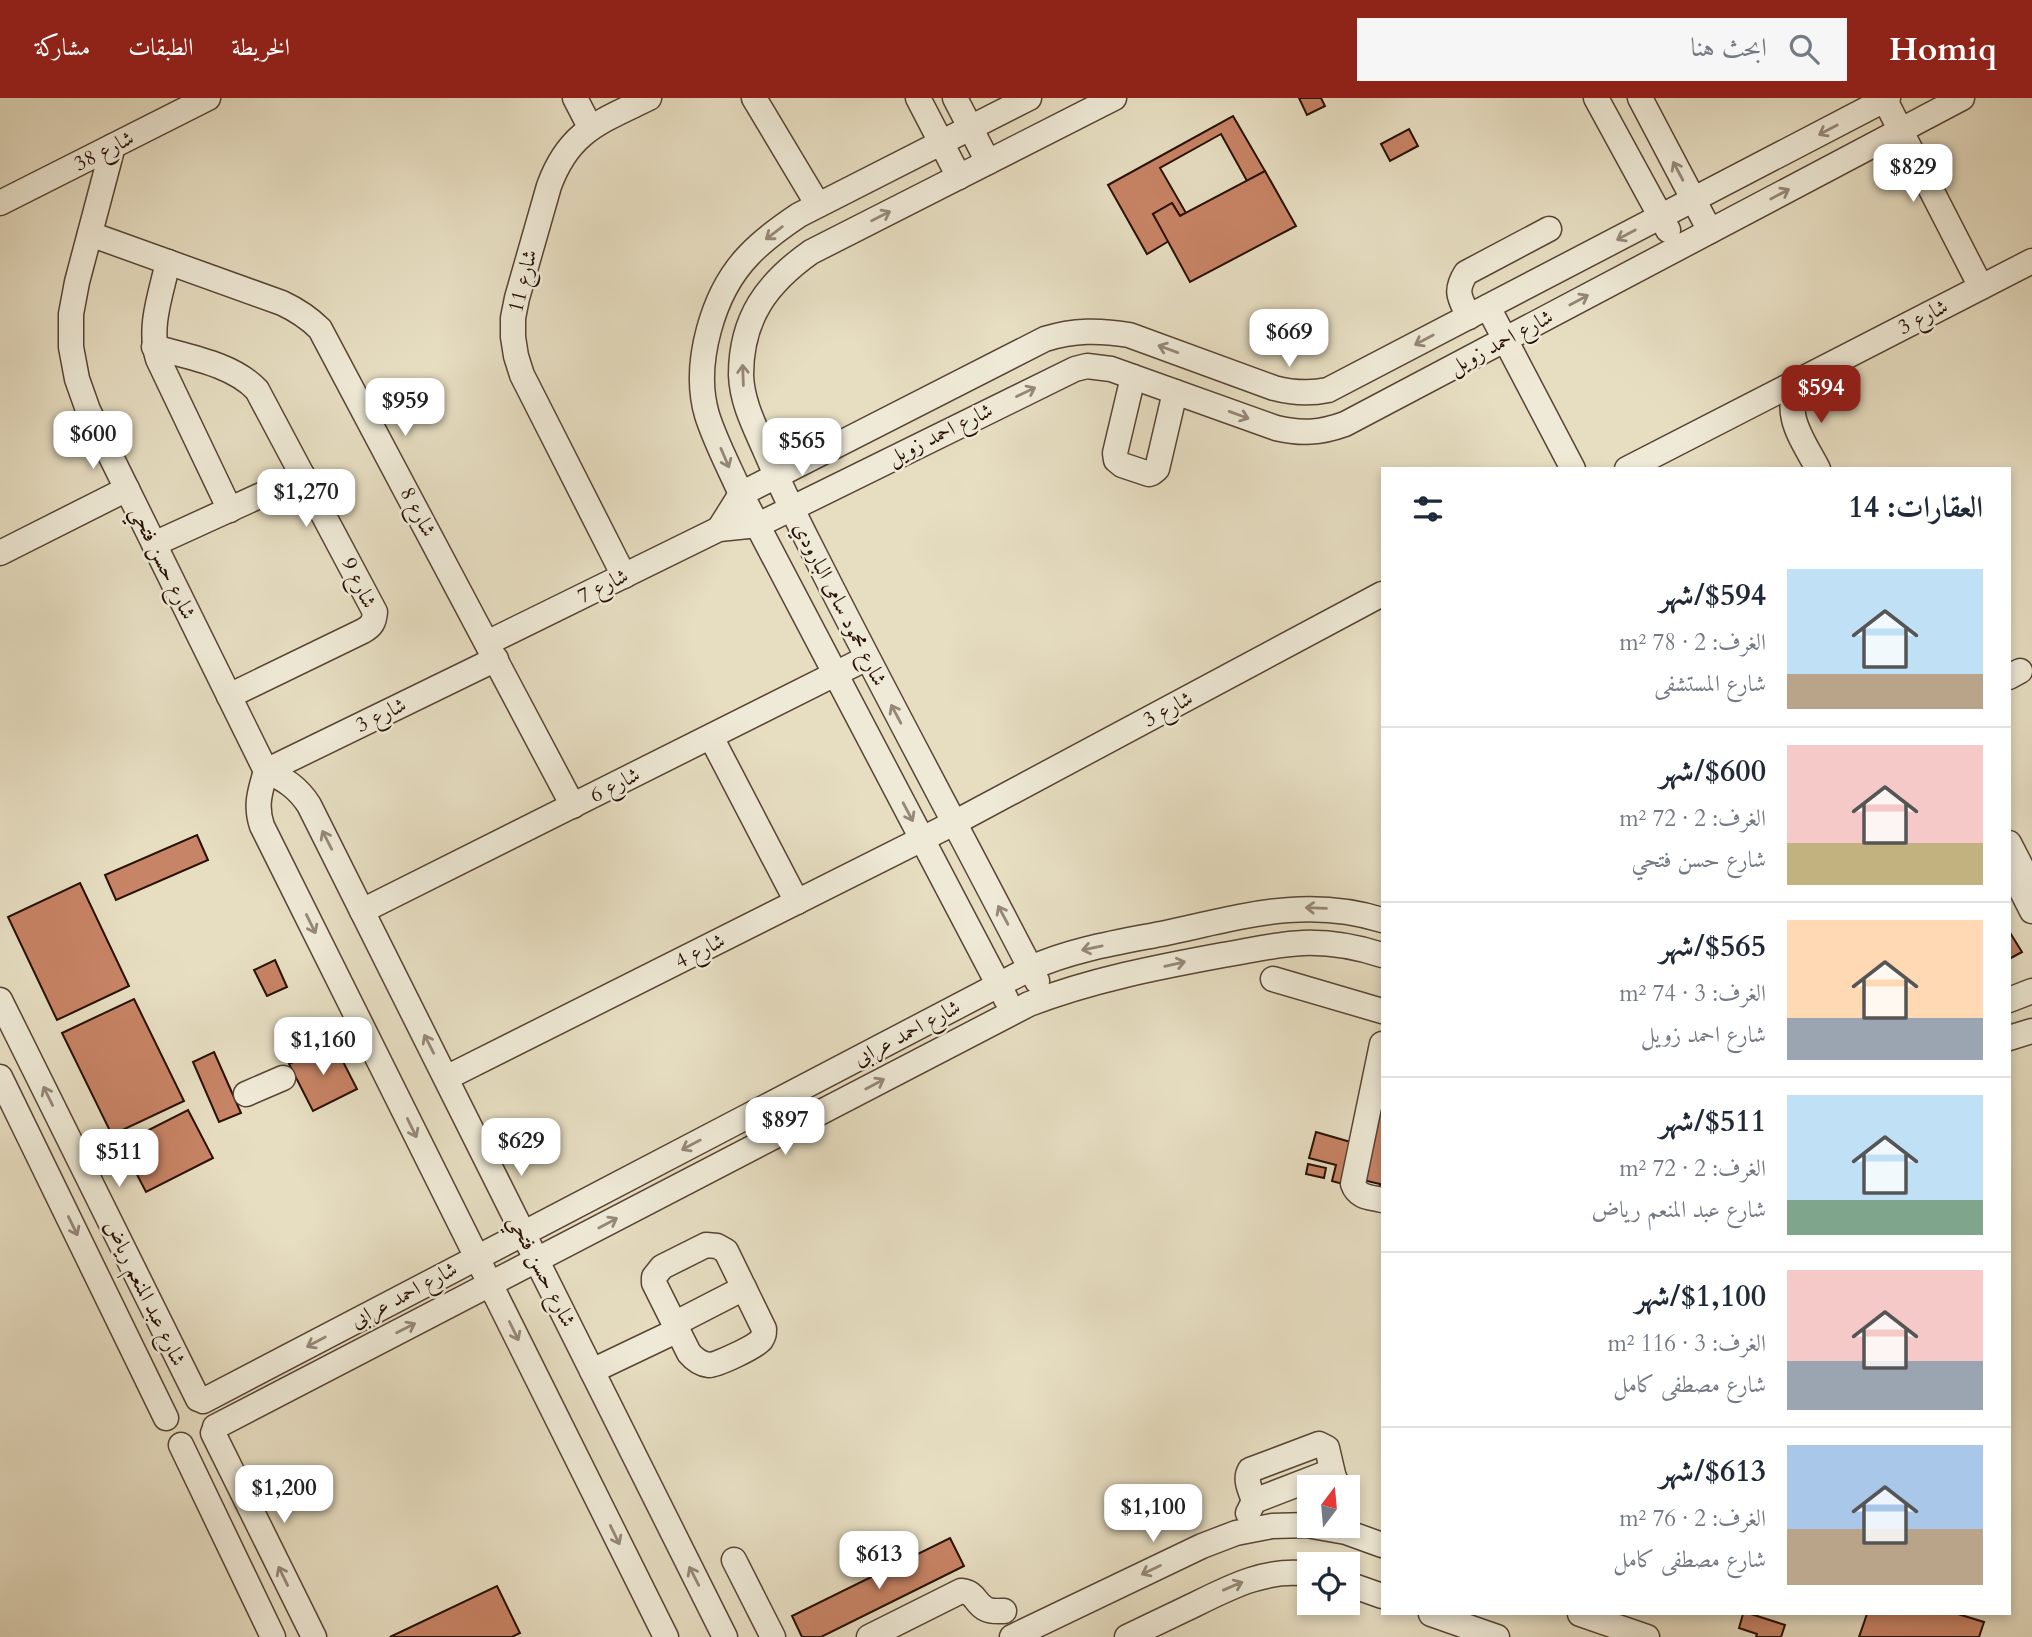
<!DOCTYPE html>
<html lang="ar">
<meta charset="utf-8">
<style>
body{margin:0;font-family:Cardo,Amiri,serif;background:#f6f6f7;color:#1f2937;direction:rtl;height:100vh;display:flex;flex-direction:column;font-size:26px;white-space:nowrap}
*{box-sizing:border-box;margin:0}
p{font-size:23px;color:#747a83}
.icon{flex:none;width:38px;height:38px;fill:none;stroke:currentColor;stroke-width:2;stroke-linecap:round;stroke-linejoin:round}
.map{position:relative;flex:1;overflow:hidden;direction:ltr}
.side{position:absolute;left:1381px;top:369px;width:630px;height:1148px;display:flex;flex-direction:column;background:#fff;border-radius:0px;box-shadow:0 4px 10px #0003;direction:rtl}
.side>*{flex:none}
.needle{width:46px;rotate:16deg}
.buttons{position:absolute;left:1297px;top:1377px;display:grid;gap:14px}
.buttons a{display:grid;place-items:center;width:63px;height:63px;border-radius:0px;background:#fff;box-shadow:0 4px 10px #0003;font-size:35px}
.price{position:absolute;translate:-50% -60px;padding:0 16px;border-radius:14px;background:#fff;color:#222;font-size:23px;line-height:46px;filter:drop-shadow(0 2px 4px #0008)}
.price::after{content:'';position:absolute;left:50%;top:42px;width:21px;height:16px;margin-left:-10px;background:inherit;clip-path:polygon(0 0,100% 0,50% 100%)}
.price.on{background:#8f2418;color:#fff}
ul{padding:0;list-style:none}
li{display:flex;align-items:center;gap:21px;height:175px;padding:0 28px}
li+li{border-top:2px solid #e0e1e3}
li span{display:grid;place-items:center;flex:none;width:196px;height:140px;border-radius:0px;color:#555}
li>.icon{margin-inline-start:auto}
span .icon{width:84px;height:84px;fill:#fffc;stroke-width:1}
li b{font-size:30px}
h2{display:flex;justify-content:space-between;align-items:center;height:84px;padding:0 28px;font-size:30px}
header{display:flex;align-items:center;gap:42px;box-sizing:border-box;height:98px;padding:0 35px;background:#8f2418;color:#fff}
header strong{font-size:33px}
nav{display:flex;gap:38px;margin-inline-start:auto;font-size:24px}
.search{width:490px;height:63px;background:#f6f6f7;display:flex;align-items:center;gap:18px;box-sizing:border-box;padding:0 24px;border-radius:0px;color:#747a83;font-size:26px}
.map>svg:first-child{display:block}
</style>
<header>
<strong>Homiq</strong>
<div class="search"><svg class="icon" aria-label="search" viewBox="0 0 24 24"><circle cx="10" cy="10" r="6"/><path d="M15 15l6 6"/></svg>ابحث هنا</div>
<nav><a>الخريطة</a><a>الطبقات</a><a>مشاركة</a></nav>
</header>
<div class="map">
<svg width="2032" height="1539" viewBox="0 0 2032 1539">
<rect width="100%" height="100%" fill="#e7dec2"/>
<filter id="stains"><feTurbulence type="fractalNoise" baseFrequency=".00286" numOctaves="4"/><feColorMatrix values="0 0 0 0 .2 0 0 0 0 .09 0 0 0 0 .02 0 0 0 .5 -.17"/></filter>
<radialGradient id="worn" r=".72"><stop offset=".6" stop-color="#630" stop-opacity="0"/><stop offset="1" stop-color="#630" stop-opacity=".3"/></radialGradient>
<!-- building -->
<g fill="#c88466" stroke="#281004" stroke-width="2">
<path d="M1299 0H1321L1325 8 1307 17Z"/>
<path d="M1233 18 1265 73 1247 83 1221 36 1160 70 1186 115 1180 118 1172 105 1153 116 1169 143 1147 156 1108 87Z"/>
<path d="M1409 31 1418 48 1390 63 1381 46Z"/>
<path d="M1265 73 1296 128 1190 184 1153 116 1172 105 1180 118Z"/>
<path d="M197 737 208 762 116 802 105 777Z"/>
<path d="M80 785 129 888 57 922 8 819Z"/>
<path d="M2009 833 2022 854 2009 861Z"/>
<path d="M275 862 287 889 267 898 254 872Z"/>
<path d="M134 901 184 1003 112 1037 62 935Z"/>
<path d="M333 944 357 991 313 1013 289 966Z"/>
<path d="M214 954 241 1015 219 1024 193 964Z"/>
<path d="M1382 1002V1093L1379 1092 1380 1086 1363 1082Z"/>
<path d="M188 1012 213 1060 146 1094 121 1046Z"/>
<path d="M1316 1034 1354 1045 1343 1086 1332 1083 1336 1067 1309 1060Z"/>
<path d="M1308 1066 1326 1070 1324 1080 1306 1076Z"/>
<path d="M950 1440 964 1468 821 1539H802L792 1518Z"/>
<path d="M497 1488 520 1535 512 1539H390Z"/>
<path d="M1743 1516H1751L1785 1527 1781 1539H1756L1757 1536 1739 1530Z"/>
<path d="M1867 1516H1958L1984 1524 1979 1539H1859Z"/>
</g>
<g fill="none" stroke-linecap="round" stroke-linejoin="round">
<!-- minor casing -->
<g stroke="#584434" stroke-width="27">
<g id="minor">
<path d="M575 0 590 29"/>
<path d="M754 0 818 107"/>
<path d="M918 0 959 79"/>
<path d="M955 0 988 64"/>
<path d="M1596 0 1668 132"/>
<path d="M1640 0 1710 133"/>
<path d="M1885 2 1981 189"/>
<path d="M113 48 77 184 71 216V249L77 281 88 312 266 673C285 681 298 690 309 707L725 1539"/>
<path d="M0 105 208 0"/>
<path d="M90 136 282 205C297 212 309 220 320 231L573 708"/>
<path d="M168 164C161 196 148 229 158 261L230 412"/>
<path d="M1488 209 1573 371"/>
<path d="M1469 219C1460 200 1454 194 1466 175L1549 131"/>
<path d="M154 249C188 259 233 266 257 292L375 514C374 524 372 528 363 533L229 598"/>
<path d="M1133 279 1115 355 1116 362 1122 367 1149 376 1152 375 1157 371 1175 294"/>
<path d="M1800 282C1781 316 1802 340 1818 371"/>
<path d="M1627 371 2032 163"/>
<path d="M719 431 741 396 1045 241C1074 232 1099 232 1129 237L1274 290C1293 295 1309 296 1328 292L1888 0"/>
<path d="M154 446 303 378"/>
<path d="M0 455 127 391"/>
<path d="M624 478 522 277 516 258 513 239V220L517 200 549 88C569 33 600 24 649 0"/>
<path d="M487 545 719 431 758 427 1075 271 1087 268 1111 271 1276 330C1301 336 1320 335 1345 326L1962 0"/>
<path d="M2009 579 2020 573"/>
<path d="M711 639 797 804"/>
<path d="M266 673C260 693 255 708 262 728L666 1539"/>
<path d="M266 673 496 561"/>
<path d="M2009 745 2027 780"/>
<path d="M2009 768 2032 813"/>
<path d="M362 813 867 560"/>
<path d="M1273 881 1382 913"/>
<path d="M1037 883C964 741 887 600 815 457 797 422 780 387 765 352 754 327 742 304 741 277 741 220 767 185 811 154L1114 0"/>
<path d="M1006 901 741 396C730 371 715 343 707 317 692 266 713 194 749 157 764 141 781 129 799 117L1029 0"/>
<path d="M0 902 198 1301"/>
<path d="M2009 902 2032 893"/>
<path d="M2009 940 2032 933"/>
<path d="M1382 946 1353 1086C1358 1100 1370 1099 1382 1102"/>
<path d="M0 979 166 1320"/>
<path d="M446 980 954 725 1382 496"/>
<path d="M246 996 283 980"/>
<path d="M706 1147 717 1148 726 1153 764 1231C764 1236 764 1237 761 1242 755 1249 717 1267 709 1267 700 1266 694 1261 689 1255L654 1185V1179L662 1169Z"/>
<path d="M674 1226 744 1190"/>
<path d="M592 1273 678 1232"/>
<path d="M203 1303 1031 870C1073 851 1120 844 1166 835 1241 819 1306 798 1382 822"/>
<path d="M215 1329 1029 906C1091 882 1158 869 1223 857 1249 853 1276 846 1303 845 1330 844 1357 849 1382 857"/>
<path d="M213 1335 314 1539"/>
<path d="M181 1347 273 1539"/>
<path d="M1254 1403C1251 1393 1244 1382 1250 1372L1319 1346 1327 1350 1334 1380"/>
<path d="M1248 1415 1254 1403 1324 1376 1334 1380 1340 1390"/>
<path d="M1312 1428 1346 1434 1382 1447"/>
<path d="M734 1462 773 1539"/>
<path d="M1348 1486 1382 1498"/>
<path d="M1431 1516 1497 1539"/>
<path d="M1580 1516 1647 1539"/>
<path d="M869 1539 961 1493C977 1495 974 1505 986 1511 992 1514 998 1513 1004 1513"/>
<path d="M1012 1539 1202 1448 1236 1435 1272 1428 1309 1427"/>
<path d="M1127 1539C1150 1528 1173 1517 1196 1506 1232 1488 1268 1470 1309 1476"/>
</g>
</g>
<!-- minor -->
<use href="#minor" stroke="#efead7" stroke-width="24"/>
</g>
<!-- one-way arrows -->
<defs><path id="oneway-shaft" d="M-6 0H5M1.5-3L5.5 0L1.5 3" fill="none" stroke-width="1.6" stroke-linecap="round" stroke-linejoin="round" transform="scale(1.75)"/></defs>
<g stroke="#958878">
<use href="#oneway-shaft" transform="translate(1828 32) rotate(152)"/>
<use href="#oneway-shaft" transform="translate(1678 73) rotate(-118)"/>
<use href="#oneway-shaft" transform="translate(1780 96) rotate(-28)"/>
<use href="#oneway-shaft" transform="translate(881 118) rotate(-27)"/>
<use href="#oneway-shaft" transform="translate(774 135) rotate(143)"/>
<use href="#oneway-shaft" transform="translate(1626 137) rotate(152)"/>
<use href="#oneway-shaft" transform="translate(1579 202) rotate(-28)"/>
<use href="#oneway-shaft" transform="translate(1424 242) rotate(152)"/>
<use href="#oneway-shaft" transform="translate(1168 251) rotate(-160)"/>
<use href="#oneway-shaft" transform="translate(743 277) rotate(-92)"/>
<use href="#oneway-shaft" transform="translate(1026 294) rotate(-26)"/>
<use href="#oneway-shaft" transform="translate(1239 317) rotate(20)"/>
<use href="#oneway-shaft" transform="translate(725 360) rotate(67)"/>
<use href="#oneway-shaft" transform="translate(896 616) rotate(-118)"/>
<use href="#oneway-shaft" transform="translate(908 714) rotate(62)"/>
<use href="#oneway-shaft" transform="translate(327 742) rotate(-117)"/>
<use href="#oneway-shaft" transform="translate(1316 810) rotate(-178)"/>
<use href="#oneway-shaft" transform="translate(1003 817) rotate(-118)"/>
<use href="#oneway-shaft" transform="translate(311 826) rotate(64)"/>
<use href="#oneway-shaft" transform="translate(1092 850) rotate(168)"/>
<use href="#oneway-shaft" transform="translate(1175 866) rotate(-13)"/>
<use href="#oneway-shaft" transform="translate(429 946) rotate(-117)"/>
<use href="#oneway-shaft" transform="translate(875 986) rotate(-28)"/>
<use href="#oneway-shaft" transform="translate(48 998) rotate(-116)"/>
<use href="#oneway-shaft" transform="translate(412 1030) rotate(64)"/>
<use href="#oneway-shaft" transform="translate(691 1047) rotate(152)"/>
<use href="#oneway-shaft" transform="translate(608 1125) rotate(-28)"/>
<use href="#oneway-shaft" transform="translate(73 1128) rotate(64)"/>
<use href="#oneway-shaft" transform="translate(406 1230) rotate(-27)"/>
<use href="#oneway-shaft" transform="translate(514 1233) rotate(64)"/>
<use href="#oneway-shaft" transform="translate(316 1244) rotate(152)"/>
<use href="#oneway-shaft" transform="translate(615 1437) rotate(64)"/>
<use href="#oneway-shaft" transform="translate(1151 1472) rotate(154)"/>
<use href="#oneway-shaft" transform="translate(283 1478) rotate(-116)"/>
<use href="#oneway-shaft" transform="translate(694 1478) rotate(-117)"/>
<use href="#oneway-shaft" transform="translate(1233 1488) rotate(-23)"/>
</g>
<g text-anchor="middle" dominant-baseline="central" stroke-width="5" stroke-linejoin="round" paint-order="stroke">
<!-- street labels -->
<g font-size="21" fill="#281004" stroke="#efead7">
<text transform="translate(104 53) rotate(-27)">شارع 38</text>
<text transform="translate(523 183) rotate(-76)">شارع 11</text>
<text transform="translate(1923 219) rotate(-27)">شارع 3</text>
<text transform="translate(1501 244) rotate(-28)">شارع احمد زويل</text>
<text transform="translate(940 336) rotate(-26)">شارع احمد زويل</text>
<text transform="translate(418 414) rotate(62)">شارع 8</text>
<text transform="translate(163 465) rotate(64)">شارع حسن فتحي</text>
<text transform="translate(359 485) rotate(64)">شارع 9</text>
<text transform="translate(603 488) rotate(-26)">شارع 7</text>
<text transform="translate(840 506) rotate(63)">شارع محمود سامى البارودي</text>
<text transform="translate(1168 611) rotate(-28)">شارع 3</text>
<text transform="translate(381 617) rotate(-26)">شارع 3</text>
<text transform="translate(615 687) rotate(-27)">شارع 6</text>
<text transform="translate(700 853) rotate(-27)">شارع 4</text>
<text transform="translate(907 935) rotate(-28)">شارع احمد عرابى</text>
<text transform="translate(542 1173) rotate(63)">شارع حسن فتحي</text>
<text transform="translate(145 1195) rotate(64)">شارع عبد المنعم رياض</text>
<text transform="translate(404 1197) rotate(-28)">شارع احمد عرابى</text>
</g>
</g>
<rect width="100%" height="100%" filter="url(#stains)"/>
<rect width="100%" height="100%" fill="url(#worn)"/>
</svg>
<div class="buttons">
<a><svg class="needle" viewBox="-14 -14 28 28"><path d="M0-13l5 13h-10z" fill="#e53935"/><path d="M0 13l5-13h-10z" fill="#747a83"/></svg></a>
<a><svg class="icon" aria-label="locate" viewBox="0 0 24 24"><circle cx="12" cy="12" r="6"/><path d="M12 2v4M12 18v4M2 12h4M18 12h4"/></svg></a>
</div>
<b class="price" style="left:1913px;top:106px">$829</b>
<b class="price" style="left:1289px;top:271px">$669</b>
<b class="price on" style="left:1821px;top:327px">$594</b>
<b class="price" style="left:405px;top:340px">$959</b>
<b class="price" style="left:93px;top:373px">$600</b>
<b class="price" style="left:802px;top:380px">$565</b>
<b class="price" style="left:306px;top:431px">$1,270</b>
<b class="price" style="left:323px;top:979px">$1,160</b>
<b class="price" style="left:785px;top:1059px">$897</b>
<b class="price" style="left:521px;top:1080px">$629</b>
<b class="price" style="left:119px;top:1091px">$511</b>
<b class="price" style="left:284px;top:1427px">$1,200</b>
<b class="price" style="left:1153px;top:1446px">$1,100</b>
<b class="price" style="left:879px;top:1493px">$613</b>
<section class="side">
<h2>العقارات: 14<svg class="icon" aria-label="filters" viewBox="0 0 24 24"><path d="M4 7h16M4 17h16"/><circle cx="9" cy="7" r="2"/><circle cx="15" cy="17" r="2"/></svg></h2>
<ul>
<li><span style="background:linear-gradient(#bfe0f5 75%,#b9a48a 0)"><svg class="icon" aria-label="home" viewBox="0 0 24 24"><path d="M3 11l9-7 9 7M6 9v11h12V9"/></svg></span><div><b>$594/شهر</b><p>الغرف: 2 · 78 m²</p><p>شارع المستشفى</p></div></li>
<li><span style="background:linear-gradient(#f6c9c9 70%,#c2b280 0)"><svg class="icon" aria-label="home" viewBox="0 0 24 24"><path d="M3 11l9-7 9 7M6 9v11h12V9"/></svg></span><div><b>$600/شهر</b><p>الغرف: 2 · 72 m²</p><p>شارع حسن فتحي</p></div></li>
<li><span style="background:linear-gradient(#ffd9b3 70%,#9aa5b1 0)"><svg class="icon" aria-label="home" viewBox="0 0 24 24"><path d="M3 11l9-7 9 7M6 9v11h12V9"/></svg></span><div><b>$565/شهر</b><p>الغرف: 3 · 74 m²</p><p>شارع احمد زويل</p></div></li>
<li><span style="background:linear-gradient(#bfe0f5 75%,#7fa58c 0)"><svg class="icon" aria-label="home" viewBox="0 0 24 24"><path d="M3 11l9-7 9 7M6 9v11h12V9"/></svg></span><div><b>$511/شهر</b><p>الغرف: 2 · 72 m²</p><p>شارع عبد المنعم رياض</p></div></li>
<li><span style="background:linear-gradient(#f6c9c9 65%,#9aa5b1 0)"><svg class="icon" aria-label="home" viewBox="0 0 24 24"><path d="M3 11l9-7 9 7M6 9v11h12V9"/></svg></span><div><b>$1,100/شهر</b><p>الغرف: 3 · 116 m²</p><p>شارع مصطفى كامل</p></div></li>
<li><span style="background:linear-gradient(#a9c7e8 60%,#b9a48a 0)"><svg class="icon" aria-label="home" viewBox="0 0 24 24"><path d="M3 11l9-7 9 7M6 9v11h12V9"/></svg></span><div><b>$613/شهر</b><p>الغرف: 2 · 76 m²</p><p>شارع مصطفى كامل</p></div></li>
</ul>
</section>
</div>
